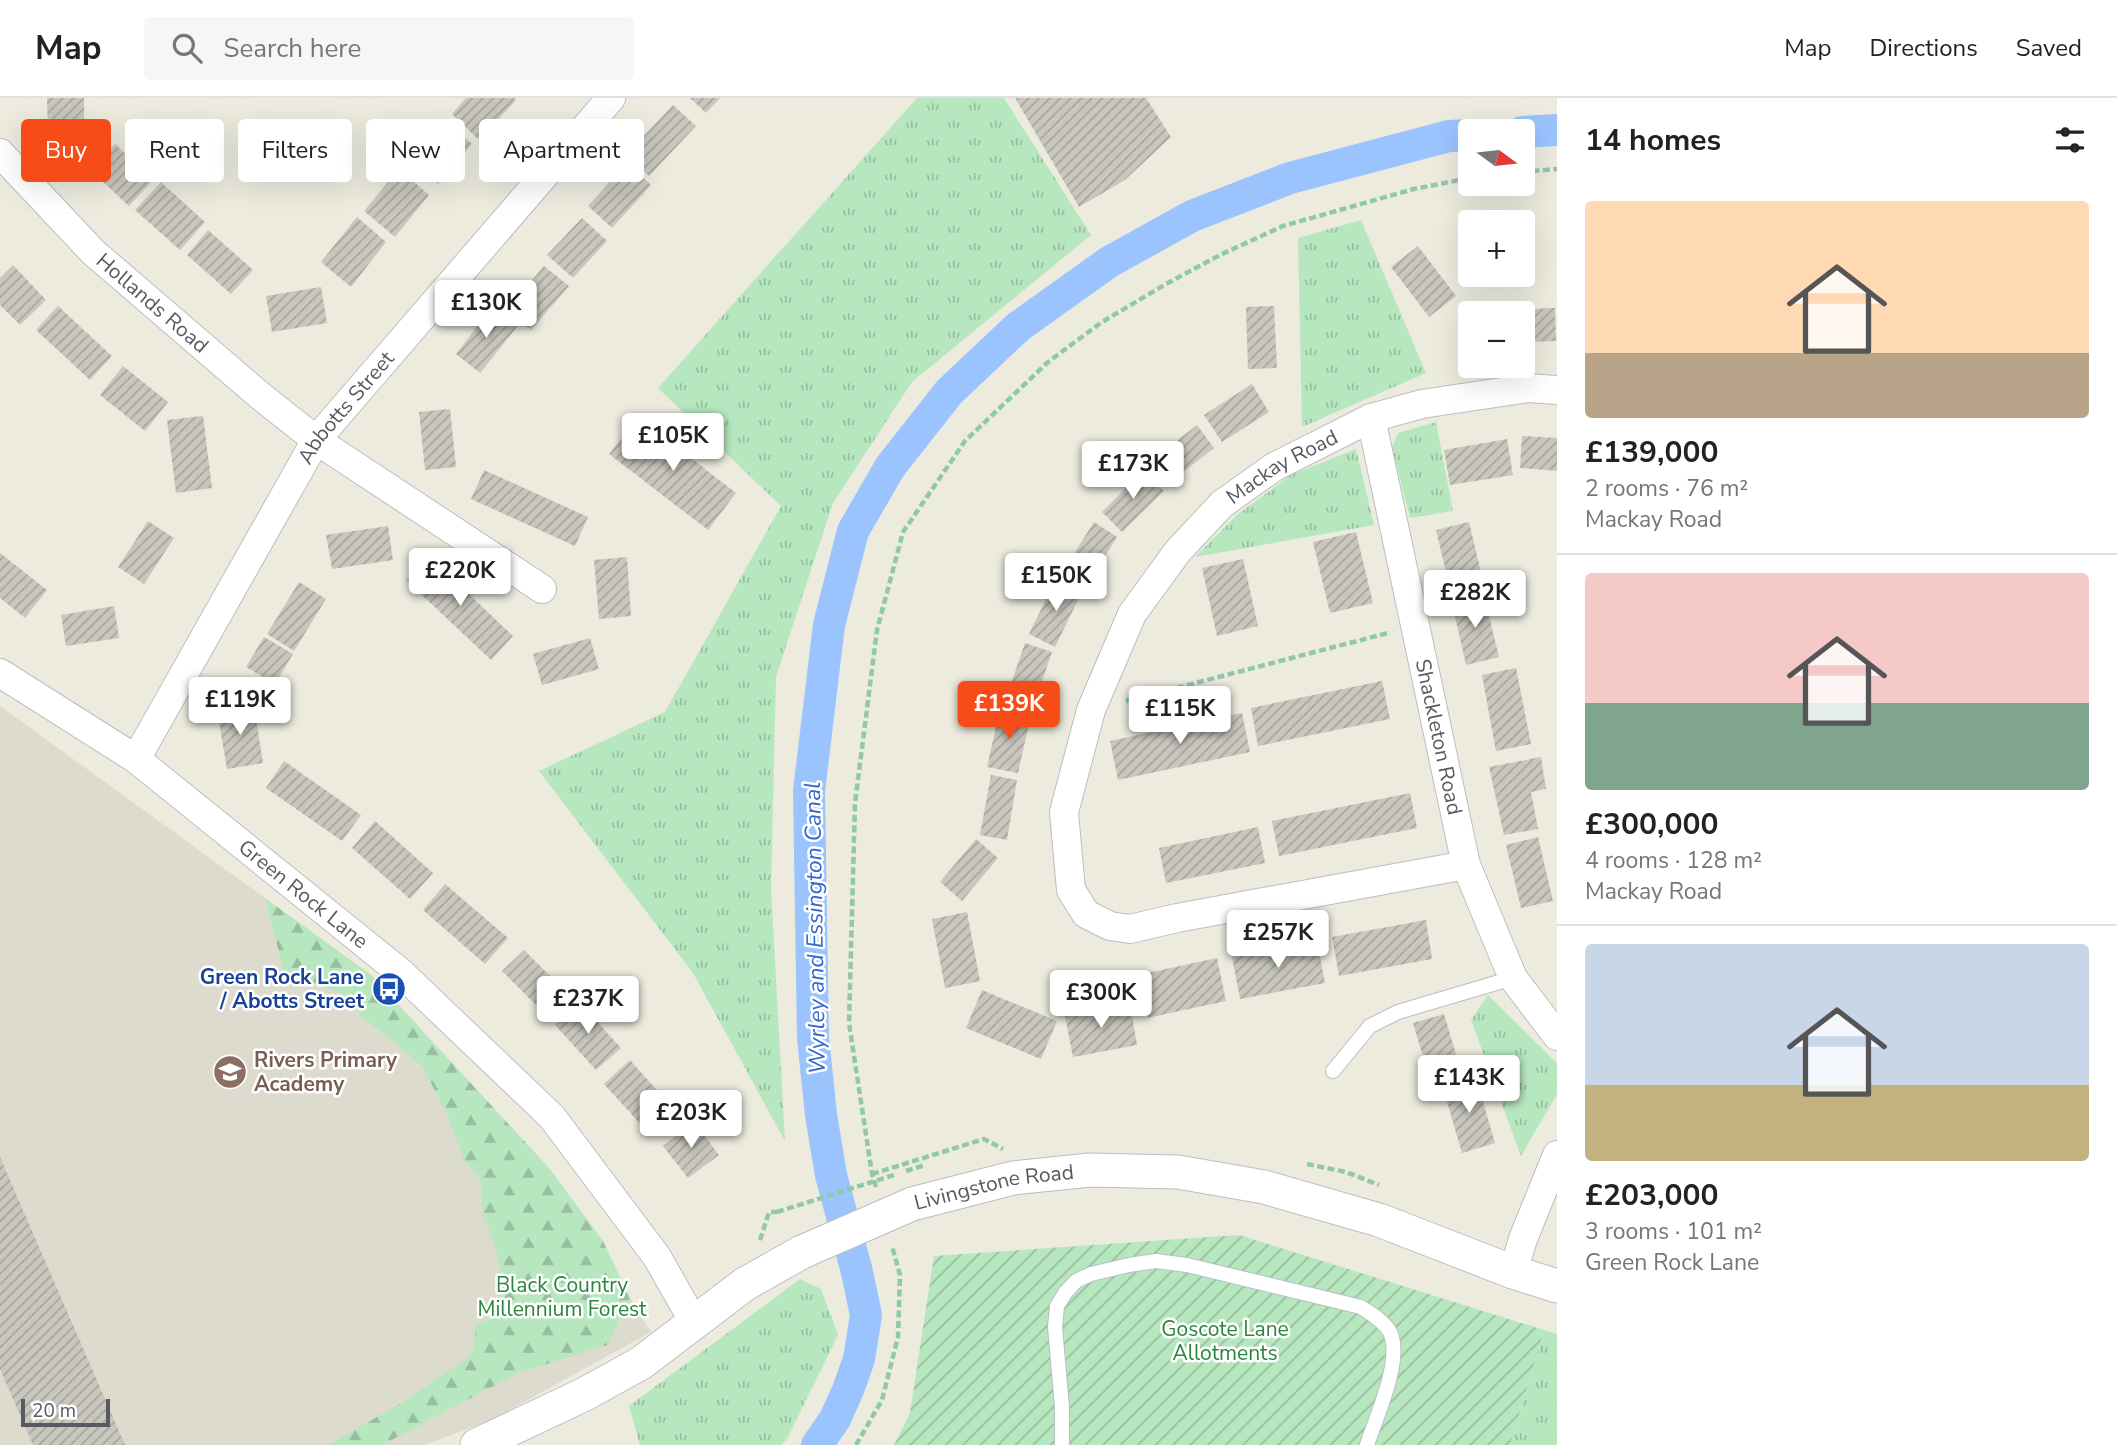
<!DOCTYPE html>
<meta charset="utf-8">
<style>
body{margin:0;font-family:"Nunito Sans",sans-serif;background:#f6f6f6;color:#222;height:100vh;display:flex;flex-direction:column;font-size:26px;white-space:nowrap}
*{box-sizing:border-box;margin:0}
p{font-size:23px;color:#767676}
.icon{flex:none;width:38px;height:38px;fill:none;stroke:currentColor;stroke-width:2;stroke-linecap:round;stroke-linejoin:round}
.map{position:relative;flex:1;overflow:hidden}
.side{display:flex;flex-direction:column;background:#fff;width:560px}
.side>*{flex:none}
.hud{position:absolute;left:21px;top:21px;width:665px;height:63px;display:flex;gap:14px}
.needle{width:46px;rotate:105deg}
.controls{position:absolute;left:1458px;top:21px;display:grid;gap:14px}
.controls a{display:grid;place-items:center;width:77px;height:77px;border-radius:7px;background:#fff;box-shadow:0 7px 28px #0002;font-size:35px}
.scale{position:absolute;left:21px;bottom:18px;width:89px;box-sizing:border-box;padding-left:7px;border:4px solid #575a61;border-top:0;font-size:19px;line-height:24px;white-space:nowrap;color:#575a61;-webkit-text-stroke:5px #fff;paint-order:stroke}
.price{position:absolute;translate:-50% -60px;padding:0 16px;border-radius:7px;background:#fff;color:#222;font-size:23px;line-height:46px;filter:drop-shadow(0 2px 4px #0008)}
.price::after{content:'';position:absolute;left:50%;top:42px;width:21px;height:16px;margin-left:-10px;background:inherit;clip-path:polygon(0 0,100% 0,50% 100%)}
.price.current{background:#f84c18;color:#fff}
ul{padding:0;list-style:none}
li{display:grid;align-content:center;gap:14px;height:371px;padding:0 28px}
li+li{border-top:2px solid #e0e0e0}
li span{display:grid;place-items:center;height:217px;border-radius:7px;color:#555}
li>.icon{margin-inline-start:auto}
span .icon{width:126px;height:126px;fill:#fffc;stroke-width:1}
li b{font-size:30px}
h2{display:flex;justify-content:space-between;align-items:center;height:84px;padding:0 28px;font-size:30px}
.pill{padding:0 24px;border-radius:7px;background:#fff;box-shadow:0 7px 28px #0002;font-size:24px;line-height:63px}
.pill.current{background:#f84c18;color:#fff}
header{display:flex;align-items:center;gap:42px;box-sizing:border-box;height:98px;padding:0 35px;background:#fff;border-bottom:2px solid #e0e0e0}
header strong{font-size:33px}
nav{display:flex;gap:38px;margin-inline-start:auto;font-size:24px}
.search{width:490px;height:63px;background:#f6f6f6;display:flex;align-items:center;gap:18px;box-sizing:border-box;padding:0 24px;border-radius:7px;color:#767676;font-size:26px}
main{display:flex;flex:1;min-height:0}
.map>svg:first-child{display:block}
</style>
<header>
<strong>Map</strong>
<div class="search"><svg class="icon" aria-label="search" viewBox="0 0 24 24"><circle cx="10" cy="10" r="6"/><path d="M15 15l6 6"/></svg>Search here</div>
<nav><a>Map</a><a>Directions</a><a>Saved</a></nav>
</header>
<main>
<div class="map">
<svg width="1557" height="1347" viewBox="0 0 1557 1347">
<defs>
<pattern id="grass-tufts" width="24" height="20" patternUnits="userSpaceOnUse" patternTransform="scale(1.75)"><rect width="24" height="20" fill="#b7e7bf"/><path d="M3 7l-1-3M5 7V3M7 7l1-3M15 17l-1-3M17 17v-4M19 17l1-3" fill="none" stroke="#98be9f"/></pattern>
<pattern id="forest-firs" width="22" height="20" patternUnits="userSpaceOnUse" patternTransform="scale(1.75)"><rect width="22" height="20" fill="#b7e7bf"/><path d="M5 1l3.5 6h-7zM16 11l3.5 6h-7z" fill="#98be9f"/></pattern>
<pattern id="garden-furrows" width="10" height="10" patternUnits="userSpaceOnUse" patternTransform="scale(1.75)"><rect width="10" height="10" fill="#b7e7bf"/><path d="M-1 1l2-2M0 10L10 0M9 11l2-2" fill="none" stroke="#98be9f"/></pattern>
<pattern id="building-hatch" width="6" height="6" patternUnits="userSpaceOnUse" patternTransform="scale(1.75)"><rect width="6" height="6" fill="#c9c7bd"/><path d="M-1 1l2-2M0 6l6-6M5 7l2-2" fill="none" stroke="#a6a59d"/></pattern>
</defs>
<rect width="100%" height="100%" fill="#ecebde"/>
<!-- education -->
<path fill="#dcdbcd" d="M0 608 371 877 549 1070 651 1234 493 1321 425 1347H0Z"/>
<!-- grass -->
<g fill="url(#grass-tufts)">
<path d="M917 0H1004L1091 137 912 284 833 405 776 579 771 790 785 1043 693 875 539 673 665 614 781 408 658 290Z"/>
<path d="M1361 122 1426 275 1302 329 1298 140Z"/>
<path d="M1436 324 1453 413 1410 420 1392 349 1398 335Z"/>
<path d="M1356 351 1374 427 1195 459 1237 417 1291 377Z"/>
<path d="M1488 897 1557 965V996L1521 1058 1471 922Z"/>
<path d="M800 1181 821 1191 838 1237 787 1341 781 1347H640L629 1308Z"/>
<path d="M1544 1232 1557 1236V1347H1510Z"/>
</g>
<!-- forest -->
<path fill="url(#forest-firs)" d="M265 800 371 877 549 1070 603 1143 630 1200 607 1247 518 1275 382 1347H329L401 1305 472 1257 476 1227 492 1220 503 1185 496 1150 483 1117 480 1080 464 1062 447 1016 422 968 389 940 363 920 343 896 284 874Z"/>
<!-- garden -->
<path fill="url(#garden-furrows)" d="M1239 1137 1544 1232 1510 1347H894L910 1315 934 1158Z"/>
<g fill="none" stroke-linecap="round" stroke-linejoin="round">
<!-- canal -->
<g stroke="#9bc4ff" stroke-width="32">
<path d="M1522 34 1557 32"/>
<path d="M817 1347 835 1321 848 1292 859 1261 866 1217 857 1174 831 1077 821 1017 813 940 809 693 829 527 853 433 890 369 949 294 1018 229 1109 164 1192 118 1290 80 1449 38 1470 37"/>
</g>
</g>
<!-- building -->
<g fill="url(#building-hatch)">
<path d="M47 0H84V37H48Z"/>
<path d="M466 0H514L516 2 479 42 452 16Z"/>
<path d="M690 0H720L706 15Z"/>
<path d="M1015 0H1146L1171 39 1125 82 1079 109Z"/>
<path d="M673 7 696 28 649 78 626 57Z"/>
<path d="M446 23 472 46 438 86 411 62Z"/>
<path d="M115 46 153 82 129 108 91 73Z"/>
<path d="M627 65 651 87 612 130 588 108Z"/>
<path d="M399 71 429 97 395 139 364 113Z"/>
<path d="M161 84 205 124 180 152 135 112Z"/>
<path d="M357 119 386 144 351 189 321 164Z"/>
<path d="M582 120 607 143 573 180 547 157Z"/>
<path d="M208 132 253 172 231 196 187 157Z"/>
<path d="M1418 148 1456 198 1429 219 1391 169Z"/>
<path d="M13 167 46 202 20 227 0 207V180Z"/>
<path d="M544 168 569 188 531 232 507 212Z"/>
<path d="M321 189 327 225 272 234 266 198Z"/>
<path d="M58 208 112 258 90 282 36 232Z"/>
<path d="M1274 208 1277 270 1248 271 1246 209Z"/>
<path d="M492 209 517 229 480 275 456 256Z"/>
<path d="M1555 210 1556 243 1522 244V215H1470V246H1459L1458 213Z"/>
<path d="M123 268 168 304 145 333 100 297Z"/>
<path d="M1252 286 1269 314 1222 344 1204 317Z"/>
<path d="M450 311 456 369 425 372 419 314Z"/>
<path d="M203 318 212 390 176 395 167 322Z"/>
<path d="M638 319 736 395 708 432 609 356Z"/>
<path d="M1197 327 1214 350 1169 385 1152 362Z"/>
<path d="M1522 338 1557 340V373L1520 370Z"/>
<path d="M1507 341 1513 377 1450 387 1444 352Z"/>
<path d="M484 372 588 419 575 448 471 401Z"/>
<path d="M1143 373 1164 393 1122 434 1102 414Z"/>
<path d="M148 423 174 440 144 486 118 469Z"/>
<path d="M1094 424 1117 439 1087 487 1063 473Z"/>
<path d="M1469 424 1484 487 1451 495 1436 432Z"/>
<path d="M388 428 393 462 332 471 326 437Z"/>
<path d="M1356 434 1373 505 1330 515 1313 444Z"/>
<path d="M0 455 47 492 25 520 0 500Z"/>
<path d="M429 458 513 538 491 562 406 482Z"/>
<path d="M627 459 631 518 599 521 594 462Z"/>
<path d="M1243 461 1258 528 1217 538 1202 470Z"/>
<path d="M1056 481 1082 494 1055 549 1029 536Z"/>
<path d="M299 484 326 501 294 553 267 536Z"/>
<path d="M1484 497 1499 559 1466 567 1452 505Z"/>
<path d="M114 508 119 540 66 548 61 517Z"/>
<path d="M264 539 293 556 275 586 246 569Z"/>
<path d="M590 540 599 571 542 587 533 556Z"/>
<path d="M1025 545 1052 554 1032 613 1005 603Z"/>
<path d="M1516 570 1531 646 1496 653 1482 577Z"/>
<path d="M1382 583 1390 621 1258 648 1251 610Z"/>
<path d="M254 607 263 665 227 671 217 612Z"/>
<path d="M1000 611 1031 617 1018 675 987 669Z"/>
<path d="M1242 615 1250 654 1118 682 1110 643Z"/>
<path d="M1541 659 1546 691 1531 694 1538 731 1504 737 1489 669Z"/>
<path d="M284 663 361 717 342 743 266 690Z"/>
<path d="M991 677 1017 682 1007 742 980 737Z"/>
<path d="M1410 695 1417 730 1279 758 1272 723Z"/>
<path d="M375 723 433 775 410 801 352 750Z"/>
<path d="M1258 729 1265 765 1166 785 1159 750Z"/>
<path d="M1538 739 1553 803 1521 810 1506 747Z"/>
<path d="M976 741 998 760 962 803 940 784Z"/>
<path d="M445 786 508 840 485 866 423 812Z"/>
<path d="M967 814 980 883 945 890 932 821Z"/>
<path d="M1426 822 1432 861 1339 878 1332 839Z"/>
<path d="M1317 843 1325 885 1240 901 1232 859Z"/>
<path d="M524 852 567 895 546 917 502 873Z"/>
<path d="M1217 860 1226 903 1147 920 1138 877Z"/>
<path d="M982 892 1057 923 1041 961 966 930Z"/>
<path d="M579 904 621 950 596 972 555 927Z"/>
<path d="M1130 906 1137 947 1073 959 1065 918Z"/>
<path d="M1444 916 1461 973 1430 982 1413 925Z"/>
<path d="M630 962 671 1008 645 1031 604 986Z"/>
<path d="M1476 980 1495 1045 1462 1055 1443 990Z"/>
<path d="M694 1024 719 1057 688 1080 663 1048Z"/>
<path d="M0 1059 125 1347H33L0 1271Z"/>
</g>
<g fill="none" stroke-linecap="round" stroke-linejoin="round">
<!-- service casing -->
<g stroke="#bbbdc4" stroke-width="16">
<g id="service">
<path d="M1333 973 1370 928 1398 914 1513 880"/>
<path d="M1062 1347V1309L1055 1229 1057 1208 1065 1195 1076 1183 1091 1176 1129 1167 1156 1163 1187 1167 1361 1209C1371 1216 1384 1223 1390 1234 1403 1262 1376 1319 1367 1347"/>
</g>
</g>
<!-- minor casing -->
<g stroke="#bbbdc4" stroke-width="30">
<g id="minor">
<path id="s1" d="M0 55 93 154 258 296 316 342 542 491"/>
<path id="s2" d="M1371 320 1466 767 1513 880 1557 938"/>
<path id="s3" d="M0 575 136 661 400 874 552 1019 657 1159 695 1226"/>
<path id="s4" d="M136 661 316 342 611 0"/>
<path id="s5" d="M1466 767 1177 820 1130 831 1110 828 1086 816 1071 792 1064 714 1091 612 1132 516 1178 453 1222 406 1274 369 1371 320 1422 306 1528 290 1557 292"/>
<path d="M1513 1174 1523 1141 1557 1057"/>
</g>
</g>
<!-- tertiary casing -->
<g stroke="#bbbdc4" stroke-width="35">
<g id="tertiary">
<path id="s6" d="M912 1106 1013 1080 1090 1072 1178 1074 1264 1089 1379 1122 1513 1174 1557 1188"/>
<path d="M477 1347 585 1296 641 1265 745 1186 802 1154"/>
</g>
</g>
<!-- path -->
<g stroke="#90c8a8" stroke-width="4.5" stroke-dasharray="7 3.5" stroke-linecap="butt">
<path d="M1522 74 1557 71"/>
<path d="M1126 603 1388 535"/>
<path d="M1307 1066 1346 1074 1379 1087"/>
<path d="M872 1076 984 1041 1003 1051"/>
<path d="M876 1089 872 1076 849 925 855 705 877 532 903 434 965 343 1048 264 1102 224 1166 186 1220 157 1283 128 1414 91 1470 80"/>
<path d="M760 1142 769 1114H777"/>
<path d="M856 1347 882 1302 898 1239 900 1177 892 1148"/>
</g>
<!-- service -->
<use href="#service" stroke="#fff" stroke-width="14"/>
<!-- minor -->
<use href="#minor" stroke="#fff" stroke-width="28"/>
<!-- tertiary -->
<use href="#tertiary" stroke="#fff" stroke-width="33"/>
<!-- tertiary-bridge casing -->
<g stroke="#bbbdc4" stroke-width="35" stroke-linecap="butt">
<path id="tertiary-bridge" d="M802 1154 912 1106"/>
</g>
<!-- path-bridge -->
<g stroke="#90c8a8" stroke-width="4.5" stroke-dasharray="7 3.5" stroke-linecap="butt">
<path d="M906 1073 925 1067"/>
<path d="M777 1114 894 1077"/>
</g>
<!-- tertiary-bridge -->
<use href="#tertiary-bridge" stroke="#fff" stroke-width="33"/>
</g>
<!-- icons -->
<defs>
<g id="bus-disc" transform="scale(1.75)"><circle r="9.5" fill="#1a4fb4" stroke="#fff"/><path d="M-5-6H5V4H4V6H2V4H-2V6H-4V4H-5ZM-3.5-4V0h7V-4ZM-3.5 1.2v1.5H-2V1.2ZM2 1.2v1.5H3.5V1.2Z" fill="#fff"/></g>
<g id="school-disc" transform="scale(1.75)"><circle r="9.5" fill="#8d6e63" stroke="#fff"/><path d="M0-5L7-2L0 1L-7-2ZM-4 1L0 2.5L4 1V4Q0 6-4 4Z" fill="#fff"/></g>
</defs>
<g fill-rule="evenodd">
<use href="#bus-disc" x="389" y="891"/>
<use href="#school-disc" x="230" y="974"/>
</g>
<g text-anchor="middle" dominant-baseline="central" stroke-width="5" stroke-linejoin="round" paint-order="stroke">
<!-- street labels -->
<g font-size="21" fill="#575a61" stroke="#fff">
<text stroke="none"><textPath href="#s1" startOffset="214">Hollands Road</textPath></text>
<text stroke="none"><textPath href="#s4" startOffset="410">Abbotts Street</textPath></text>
<text stroke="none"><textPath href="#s5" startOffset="919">Mackay Road</textPath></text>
<text stroke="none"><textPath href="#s2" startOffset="326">Shackleton Road</textPath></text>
<text stroke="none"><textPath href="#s3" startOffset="376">Green Rock Lane</textPath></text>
<text stroke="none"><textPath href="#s6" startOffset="84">Livingstone Road</textPath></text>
</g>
<!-- transit labels -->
<g font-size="21" font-weight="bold" fill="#164399" stroke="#fff" text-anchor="end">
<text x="364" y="879">Green Rock Lane<tspan x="364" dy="24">/ Abotts Street</tspan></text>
</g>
<!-- education labels -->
<g font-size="21" font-weight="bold" fill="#785e54" stroke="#fff" text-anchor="start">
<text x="254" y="962">Rivers Primary<tspan x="254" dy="24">Academy</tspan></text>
</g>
<!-- park labels -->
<g font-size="21" fill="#2c843e" stroke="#fff">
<text x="562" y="1187">Black Country<tspan x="562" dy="24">Millennium Forest</tspan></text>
<text x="1225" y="1231">Goscote Lane<tspan x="1225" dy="24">Allotments</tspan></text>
</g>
<!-- water labels -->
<g font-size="23" font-style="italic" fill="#3467cc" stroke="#fff">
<text transform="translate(815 830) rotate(-91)">Wyrley and Essington Canal</text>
</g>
</g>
</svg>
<div class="controls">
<a><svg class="needle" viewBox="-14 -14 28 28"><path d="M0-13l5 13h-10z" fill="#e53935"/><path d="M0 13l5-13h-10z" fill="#767676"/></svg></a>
<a>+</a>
<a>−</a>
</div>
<div class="scale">20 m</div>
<b class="price" style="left:486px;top:242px">£130K</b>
<b class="price" style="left:673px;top:375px">£105K</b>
<b class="price" style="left:1133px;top:403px">£173K</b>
<b class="price" style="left:460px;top:510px">£220K</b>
<b class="price" style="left:1056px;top:515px">£150K</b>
<b class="price" style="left:1475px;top:532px">£282K</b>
<b class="price" style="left:240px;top:639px">£119K</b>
<b class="price current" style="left:1009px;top:643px">£139K</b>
<b class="price" style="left:1180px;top:648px">£115K</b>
<b class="price" style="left:1278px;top:872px">£257K</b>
<b class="price" style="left:1101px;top:932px">£300K</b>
<b class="price" style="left:588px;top:938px">£237K</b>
<b class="price" style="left:1469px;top:1017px">£143K</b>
<b class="price" style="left:691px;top:1052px">£203K</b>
<div class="hud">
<a class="pill current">Buy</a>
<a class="pill">Rent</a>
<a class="pill">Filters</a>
<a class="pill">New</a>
<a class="pill">Apartment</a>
</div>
</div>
<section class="side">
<h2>14 homes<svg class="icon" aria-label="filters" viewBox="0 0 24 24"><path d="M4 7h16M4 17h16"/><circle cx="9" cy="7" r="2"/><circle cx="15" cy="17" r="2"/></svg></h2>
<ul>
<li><span style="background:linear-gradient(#ffd9b3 70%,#b9a48a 0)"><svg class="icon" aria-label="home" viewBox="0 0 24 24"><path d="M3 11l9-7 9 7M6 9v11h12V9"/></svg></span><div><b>£139,000</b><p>2 rooms · 76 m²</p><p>Mackay Road</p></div></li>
<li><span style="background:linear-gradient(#f6c9c9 60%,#7fa58c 0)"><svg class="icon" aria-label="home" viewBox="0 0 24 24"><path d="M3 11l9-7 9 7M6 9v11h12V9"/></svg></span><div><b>£300,000</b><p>4 rooms · 128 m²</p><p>Mackay Road</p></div></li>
<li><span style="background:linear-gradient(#c9d6e8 65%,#c2b280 0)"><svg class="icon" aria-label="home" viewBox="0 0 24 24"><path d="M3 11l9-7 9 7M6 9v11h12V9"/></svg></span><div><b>£203,000</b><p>3 rooms · 101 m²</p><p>Green Rock Lane</p></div></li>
</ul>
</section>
</main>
